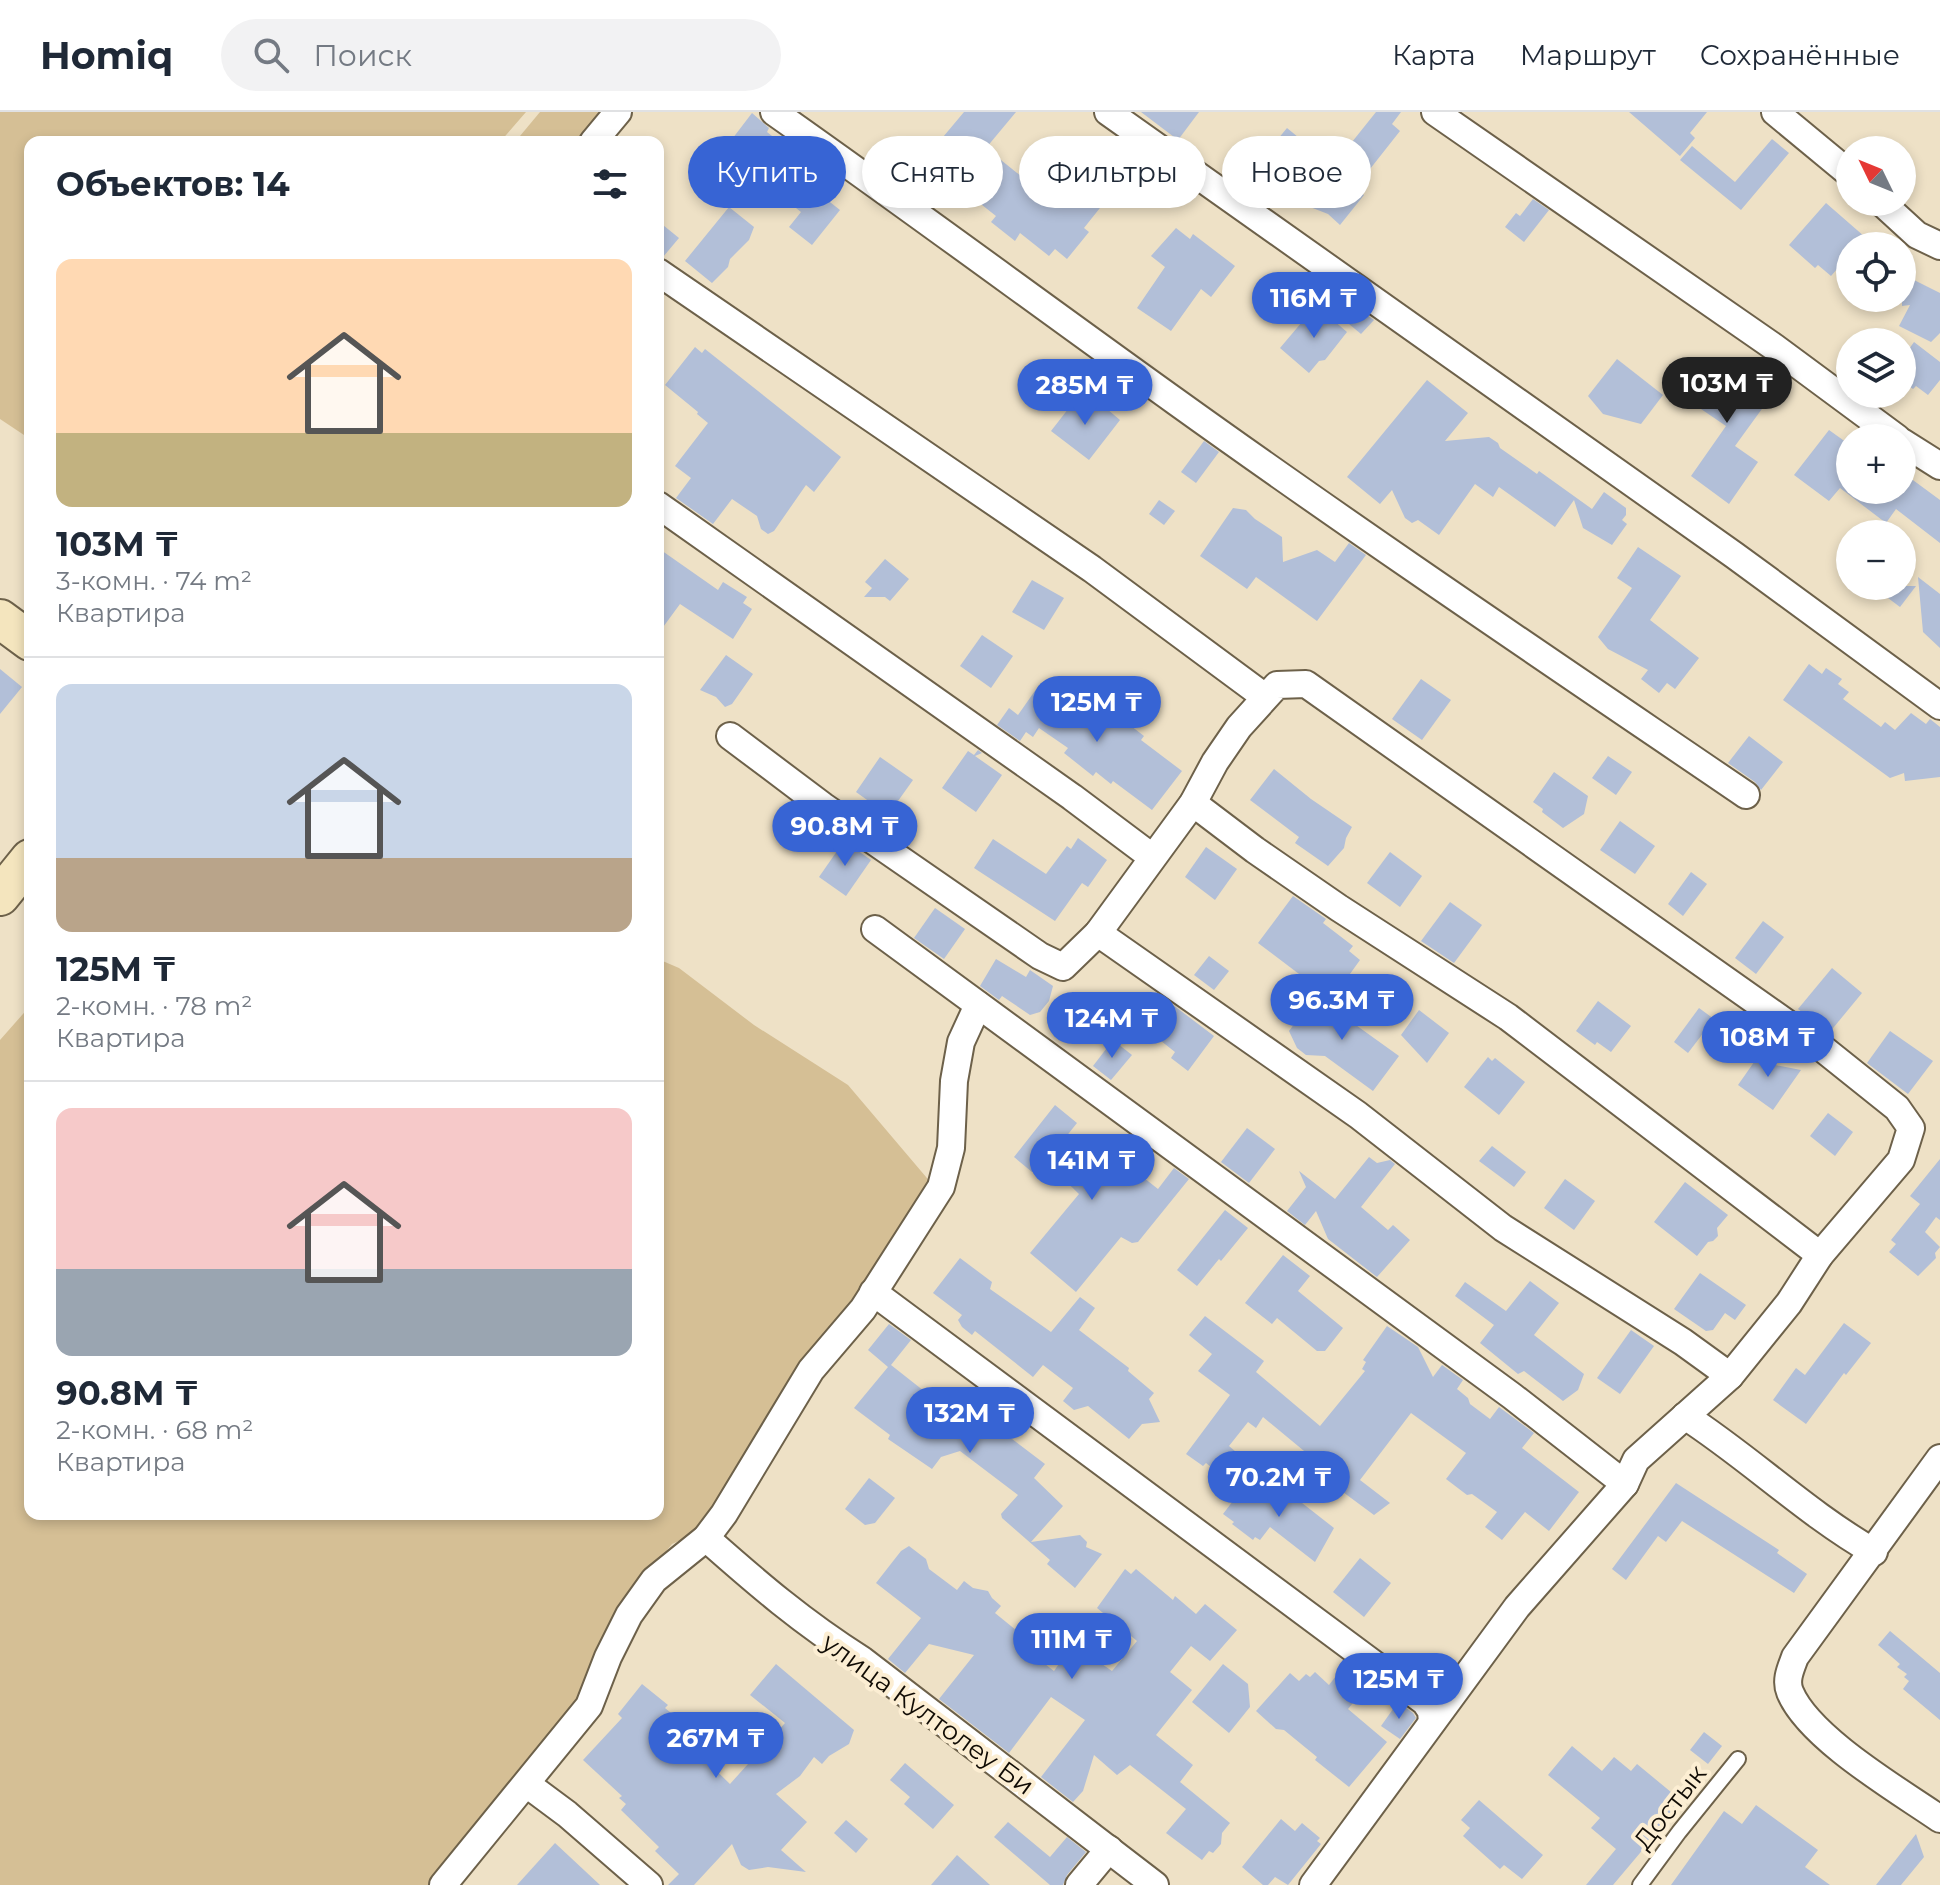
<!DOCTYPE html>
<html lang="ru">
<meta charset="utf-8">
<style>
body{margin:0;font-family:Montserrat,sans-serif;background:#f2f2f3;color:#1f2937;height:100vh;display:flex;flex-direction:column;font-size:30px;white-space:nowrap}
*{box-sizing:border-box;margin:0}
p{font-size:26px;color:#747a83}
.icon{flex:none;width:44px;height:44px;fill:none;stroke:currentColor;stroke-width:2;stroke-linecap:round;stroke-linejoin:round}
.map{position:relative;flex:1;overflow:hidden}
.details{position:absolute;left:24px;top:24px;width:640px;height:1384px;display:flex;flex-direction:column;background:#fff;border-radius:16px;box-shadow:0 4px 12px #0003}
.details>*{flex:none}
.hud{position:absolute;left:688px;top:24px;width:760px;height:72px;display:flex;gap:16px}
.needle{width:52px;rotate:313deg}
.fabs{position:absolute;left:1836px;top:24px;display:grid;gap:16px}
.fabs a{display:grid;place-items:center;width:80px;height:80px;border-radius:50%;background:#fff;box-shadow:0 4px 12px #0003;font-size:40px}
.price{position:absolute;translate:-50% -68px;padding:0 18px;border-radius:28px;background:#3764d4;color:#fff;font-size:26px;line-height:52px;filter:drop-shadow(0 2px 4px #0008)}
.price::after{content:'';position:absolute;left:50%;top:48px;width:24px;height:18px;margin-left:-12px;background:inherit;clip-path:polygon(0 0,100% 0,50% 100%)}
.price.on{background:#222;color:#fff}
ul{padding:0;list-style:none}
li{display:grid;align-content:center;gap:16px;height:424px;padding:0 32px}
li+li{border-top:2px solid #e0e1e3}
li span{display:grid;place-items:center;height:248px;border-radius:16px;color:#555}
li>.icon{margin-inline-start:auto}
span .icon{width:144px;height:144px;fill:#fffc;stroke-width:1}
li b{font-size:34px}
h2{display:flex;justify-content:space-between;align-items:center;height:96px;padding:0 32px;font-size:34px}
.chip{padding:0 28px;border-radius:36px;background:#fff;box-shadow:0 4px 12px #0003;font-size:28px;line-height:72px}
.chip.on{background:#3764d4;color:#fff}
header{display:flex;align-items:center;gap:48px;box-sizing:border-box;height:112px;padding:0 40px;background:#fff;border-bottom:2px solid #e0e1e3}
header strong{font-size:38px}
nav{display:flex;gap:44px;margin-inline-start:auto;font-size:28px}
.search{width:560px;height:72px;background:#f2f2f3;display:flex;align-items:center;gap:20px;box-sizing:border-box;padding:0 28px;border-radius:44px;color:#747a83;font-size:30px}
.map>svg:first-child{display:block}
</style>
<header>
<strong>Homiq</strong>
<div class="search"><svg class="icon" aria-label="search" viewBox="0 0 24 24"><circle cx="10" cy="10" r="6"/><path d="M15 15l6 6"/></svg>Поиск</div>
<nav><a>Карта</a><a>Маршрут</a><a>Сохранённые</a></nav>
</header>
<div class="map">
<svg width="1940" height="1773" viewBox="0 0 1940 1773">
<rect width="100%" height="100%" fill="#eee1c6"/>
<!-- green -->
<g fill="#d5bf95">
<path d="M0 0H526L500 30H30V327L0 307Z"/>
<path d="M540 0H603L579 30H515Z"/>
<path d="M658 847 679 856 754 913 848 973 932 1072 710 1415 672 1432 634 1479 588 1576 429 1773H0V928L30 894V1402H658Z"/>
</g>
<!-- building -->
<g fill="#b2bfd8">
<path d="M964 0H1016L986 36 1052 89 1090 41 1123 67 1084 116 1089 120 1067 147 1055 137 1049 144 1020 121 1015 129 991 110 996 104 963 78 956 86 944 77 938 85 920 71 926 64 917 56Z"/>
<path d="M1141 0H1199L1178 28Z"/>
<path d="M1376 0H1401L1392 12 1400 19 1355 76 1364 83 1340 113 1328 102 1310 95 1313 92 1258 51 1287 16 1315 39 1318 36 1336 50Z"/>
<path d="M1629 0H1707L1690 21 1695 26 1680 44Z"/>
<path d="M752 1 769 16 767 20 821 63 811 75 840 98 812 133 789 115 801 100 752 61 755 57 726 35Z"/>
<path d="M1772 27 1789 41 1741 98 1680 48 1692 34 1735 70Z"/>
<path d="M1533 87 1549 98 1524 130 1505 115 1516 101 1520 104Z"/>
<path d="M1826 91 1865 125 1857 134H1850V142L1831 164 1818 153 1815 156 1789 133Z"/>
<path d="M729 95 754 115 749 128 730 147 728 155 712 171 685 149Z"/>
<path d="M658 109 679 126 663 145 658 144Z"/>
<path d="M1176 116 1190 127 1193 122 1235 154 1211 185 1201 177 1171 219 1137 196 1165 155 1151 144Z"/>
<path d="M1902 162 1940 181V221L1931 230 1899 214 1910 193 1902 194Z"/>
<path d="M1354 194 1374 208 1361 222 1343 207Z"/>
<path d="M1313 197 1322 204 1325 201 1347 220 1325 248 1319 249 1309 261 1280 236Z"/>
<path d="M1914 230 1940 250V268L1928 283 1916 274 1913 277 1902 269V247Z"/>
<path d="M695 235 702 241 705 237 841 345 814 380 806 373 774 419 768 422 761 417 757 404 732 387 713 412 676 386 691 366 675 354 708 311 697 302 698 300 665 273Z"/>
<path d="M1617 247 1663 283 1641 312 1603 302 1588 284Z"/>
<path d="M1699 248 1749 283 1770 254 1785 265 1735 334 1758 350 1729 392 1691 364 1726 314 1676 280Z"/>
<path d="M1427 268 1468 301 1445 329 1489 325 1498 331 1500 336 1537 362 1539 359 1592 397 1604 380 1626 396V403L1622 408 1627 412 1612 433 1583 416 1574 388 1555 415 1499 375 1493 385 1475 372 1439 423 1418 408 1412 411 1405 406 1392 378 1380 392 1347 365Z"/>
<path d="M1079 283 1100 299 1107 297 1120 308 1089 348 1051 319Z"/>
<path d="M1829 318 1850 333V378H1902V360L1940 388V431L1896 397 1886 411 1840 376 1829 389 1794 363Z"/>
<path d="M1204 329 1219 340 1196 371 1181 360Z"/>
<path d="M1159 388 1175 399 1164 413 1149 402Z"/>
<path d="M1233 396 1246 398 1255 407 1282 425 1283 450 1317 438 1335 450 1349 431 1366 443 1317 509 1256 465 1247 477 1200 444Z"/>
<path d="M1638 435 1681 464 1650 508 1699 546 1675 577 1667 571 1659 581 1641 567 1648 558 1608 537 1598 525 1632 476 1617 466Z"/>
<path d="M658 436 718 478 723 470 747 485 743 491 752 497 733 527 680 492 658 522Z"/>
<path d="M885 447 909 467 890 489 885 485H864L872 476 865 470Z"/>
<path d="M1918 465 1940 482V536L1923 520Z"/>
<path d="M1032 468 1064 486 1044 518 1012 500Z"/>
<path d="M1872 474H1916L1900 495Z"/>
<path d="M982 523 1013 544 991 576 960 554Z"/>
<path d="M726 543 753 562 732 592 725 595 716 585 700 578Z"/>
<path d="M1809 552 1822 562 1826 556 1842 567 1838 572 1849 580 1843 587 1881 615 1885 610 1895 618 1911 601 1926 612 1930 607 1940 615V665L1905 669 1904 661 1890 666 1783 588Z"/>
<path d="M0 557 22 575 0 602Z"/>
<path d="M1421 567 1451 588 1422 628 1392 607Z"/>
<path d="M1050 571 1064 581 1059 588 1089 608 1093 603 1096 606 1105 594 1144 624 1141 628 1182 659 1152 698 1113 669 1111 672 1096 660 1093 664 1064 641 1068 636 1039 616 1033 625 1026 620 1020 629 997 613 1009 596 1018 603 1039 573 1046 578Z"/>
<path d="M1749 624 1783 650 1761 678 1755 670 1728 651Z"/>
<path d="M978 638 982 641 975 644 1002 663 976 700 942 676 968 639 974 643Z"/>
<path d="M1608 644 1632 660 1616 683 1592 666Z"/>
<path d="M880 645 913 668 888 703 856 680Z"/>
<path d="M1274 657 1311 687 1352 715 1346 726 1344 736 1328 754 1295 731 1299 725 1250 688Z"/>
<path d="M1554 660 1588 684 1584 702 1563 716 1542 700 1543 697 1533 690Z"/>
<path d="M1620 709 1655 734 1635 762 1600 738Z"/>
<path d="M1078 726 1107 748 1088 775 1082 771 1055 809 974 756 993 727 1046 762 1067 734 1071 737Z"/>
<path d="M844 729 871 748 846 784 819 765Z"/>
<path d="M1206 735 1237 757 1215 788 1185 765Z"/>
<path d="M1390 740 1422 764 1400 795 1367 771Z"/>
<path d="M1691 760 1707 772 1683 804 1668 792Z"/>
<path d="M1293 784 1326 807 1323 811 1353 834 1349 839 1360 848 1332 887 1258 831Z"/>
<path d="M1450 790 1482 813 1454 851 1421 829Z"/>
<path d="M935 796 965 817 944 847 914 826Z"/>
<path d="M1763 809 1784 825 1756 862 1735 846Z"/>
<path d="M1209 844 1229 859 1214 878 1194 863Z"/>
<path d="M996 847 1026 865 1030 858 1053 874 1049 889 1040 900 1030 903 1002 884 999 888 980 874Z"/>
<path d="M1832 856 1862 881 1829 921 1798 897Z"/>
<path d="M1318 880 1349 902 1346 906 1399 944 1373 979 1325 944 1306 943 1297 936 1289 919Z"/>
<path d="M1598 889 1631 914 1611 940 1597 930 1595 933 1576 919Z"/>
<path d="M1173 893 1214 924 1188 959 1171 946 1175 940 1151 921Z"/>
<path d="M1699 896 1714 907 1688 941 1674 930Z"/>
<path d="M1419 898 1449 921 1427 951 1401 923Z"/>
<path d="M1890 919 1933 949 1908 982 1867 951Z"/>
<path d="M1113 928 1132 943 1111 968 1093 954Z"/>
<path d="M1766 933 1776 943 1775 953 1801 958 1773 998 1738 973Z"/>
<path d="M1488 945 1492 949 1495 946 1525 970 1499 1003 1464 975Z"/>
<path d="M1055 993 1077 1011 1057 1036 1083 1058 1102 1033 1158 1077 1174 1056 1189 1067 1138 1130 1132 1131 1121 1125 1076 1180 1030 1141 1079 1082 1050 1054 1032 1060 1014 1045Z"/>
<path d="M1828 1001 1853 1020 1835 1044 1810 1024Z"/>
<path d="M1247 1016 1275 1037 1249 1071 1221 1050Z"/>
<path d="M1492 1034 1526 1060 1514 1075 1479 1049Z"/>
<path d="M1369 1045 1377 1051 1390 1048 1395 1052 1361 1095 1388 1118 1393 1113 1410 1128 1377 1165 1328 1127 1316 1099 1305 1113 1287 1099 1306 1075 1299 1059 1335 1087Z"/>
<path d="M1940 1047V1108L1936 1105 1925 1120 1940 1135 1935 1141 1936 1146 1918 1164 1889 1140 1896 1132 1891 1128 1920 1092 1910 1084Z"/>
<path d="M1565 1067 1595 1089 1574 1118 1544 1096Z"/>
<path d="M1685 1070 1728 1103 1717 1116 1718 1124 1713 1129 1708 1130 1697 1144 1654 1110Z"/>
<path d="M1225 1098 1248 1116 1221 1149 1219 1147 1197 1174 1177 1158Z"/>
<path d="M1283 1143 1310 1164 1298 1179 1343 1216 1325 1239H1317L1277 1206 1272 1212 1245 1191Z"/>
<path d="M960 1146 992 1170 990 1177 1051 1220 1080 1185 1095 1196 1079 1218 1129 1256 1128 1259 1154 1281 1149 1287 1160 1310 1142 1312 1129 1327 1088 1294 1074 1298 1063 1289 1073 1276 1043 1253 1033 1265 975 1219 972 1223 962 1215 958 1208 962 1203 933 1181Z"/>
<path d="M1700 1161 1746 1193 1735 1208 1725 1201 1713 1218 1706 1219 1674 1197Z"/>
<path d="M1530 1169 1559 1191 1534 1223 1584 1262 1578 1278 1563 1289 1524 1259 1518 1262 1480 1231 1494 1213 1455 1184 1465 1170 1506 1199Z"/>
<path d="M1205 1204 1264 1249 1256 1260 1320 1314 1365 1259 1362 1257 1366 1250 1363 1248 1387 1214 1418 1235 1433 1265 1442 1253 1463 1268 1457 1277 1468 1286 1470 1292 1490 1307 1499 1295 1534 1321 1522 1336 1579 1380 1549 1419 1525 1400 1502 1428 1485 1415 1497 1400 1472 1382 1467 1383 1446 1367 1466 1341 1411 1301 1360 1368 1390 1391 1374 1403 1328 1369 1333 1363 1263 1305 1256 1316 1248 1310 1229 1334 1236 1340 1220 1362 1206 1351 1203 1354 1186 1342 1230 1283 1198 1259 1212 1242 1189 1223Z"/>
<path d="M1844 1211 1871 1231 1846 1263 1844 1261 1806 1312 1773 1288 1796 1256 1805 1263Z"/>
<path d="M889 1212 911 1228 891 1253 976 1320 982 1312 991 1319 995 1314 1045 1352 1034 1366 1063 1394 1031 1430 1080 1423 1087 1430 1086 1435 1102 1442 1075 1476 1047 1452 1050 1448 1002 1406 1001 1402 1018 1383 960 1339 941 1345 932 1357 888 1327 890 1323 854 1296 888 1255 868 1238Z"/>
<path d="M1631 1218 1654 1234 1620 1282 1597 1266Z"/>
<path d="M869 1366 895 1386 875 1411 865 1413 845 1397Z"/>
<path d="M1249 1368 1258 1374 1260 1371 1272 1379 1274 1377 1284 1385 1288 1380 1334 1416 1315 1450 1270 1415 1260 1428 1255 1425 1253 1428 1232 1412 1234 1410 1223 1402Z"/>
<path d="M1676 1371 1779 1438 1777 1441 1807 1462 1794 1481 1682 1409 1666 1430 1658 1424 1626 1468 1612 1457Z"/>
<path d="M909 1434 926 1447 929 1457 957 1478 964 1469 973 1476 988 1479 992 1486 1001 1494 995 1501 1032 1531 1027 1538 1054 1559 1073 1532 1112 1559 1137 1529 1097 1496 1125 1457 1131 1462 1136 1457 1173 1488 1175 1484 1196 1502 1205 1492 1237 1518 1210 1549 1191 1534 1170 1560 1192 1578 1156 1623 1193 1653 1180 1670 1230 1711 1222 1721 1221 1732 1213 1741 1209 1739 1202 1748 1166 1721 1186 1697 1130 1653 1117 1663 1094 1643 1083 1679 1073 1690 1041 1665 1085 1608 1051 1585 1009 1641 939 1587 974 1543 929 1532 905 1561 888 1547 921 1506 876 1471 901 1439Z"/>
<path d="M1360 1446 1391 1471 1364 1505 1333 1480Z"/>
<path d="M1890 1519 1940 1561V1608L1903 1577 1909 1569 1904 1565 1907 1562 1897 1555 1900 1552 1878 1533Z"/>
<path d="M1346 1551 1371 1569 1348 1597 1387 1630 1349 1675 1315 1648 1317 1645 1284 1618 1276 1617 1256 1599 1290 1561 1299 1569 1306 1562 1310 1565 1315 1560 1329 1573Z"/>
<path d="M776 1552 854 1618 849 1632 829 1644 822 1652 814 1645 800 1664 776 1682 807 1710 781 1738 806 1760 768 1755 749 1758 741 1753 732 1732 694 1773H668L679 1762 655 1739 659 1735 621 1698 626 1692 619 1686 622 1684 583 1648 622 1606 618 1602 642 1572 668 1593 665 1596 700 1625 697 1640 730 1672 785 1611 750 1583Z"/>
<path d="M1223 1552 1248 1572 1250 1595 1229 1621 1192 1590Z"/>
<path d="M1398 1590 1413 1601 1416 1606 1400 1627 1381 1614Z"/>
<path d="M1704 1620 1722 1634 1708 1652 1690 1638Z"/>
<path d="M1572 1634 1602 1659 1614 1645 1631 1659 1637 1652 1683 1690 1613 1773H1586L1616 1737 1591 1716 1600 1706 1548 1663Z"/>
<path d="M905 1651 954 1693 933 1717 904 1692 910 1685 890 1668Z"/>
<path d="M1479 1688 1543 1743 1522 1767 1504 1753 1500 1757 1463 1724 1470 1716 1461 1708Z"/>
<path d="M1756 1693 1818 1738 1805 1755 1830 1773H1671L1724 1699 1742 1712Z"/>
<path d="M1281 1707 1295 1719 1302 1711 1320 1726 1317 1729 1321 1732 1288 1773 1275 1765 1268 1773H1263L1242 1755Z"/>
<path d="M846 1708 868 1727 856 1741 834 1721Z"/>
<path d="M1008 1710 1050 1745 1067 1725 1086 1740 1067 1763 1063 1773H1050L994 1725Z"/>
<path d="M1916 1722 1924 1745 1901 1773H1876Z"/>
<path d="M555 1731 600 1773H517Z"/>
<path d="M957 1743 990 1773H931Z"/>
</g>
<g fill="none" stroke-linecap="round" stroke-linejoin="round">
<!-- lane casing -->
<g stroke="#6d614a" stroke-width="18">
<path id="lane" d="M1640 1773 1679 1720 1738 1647"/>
</g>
<!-- street casing -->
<g stroke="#6d614a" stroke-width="30">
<g id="street">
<path d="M774 0C909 95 1041 193 1175 289 1363 424 1555 553 1746 683"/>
<path d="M1108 0 1734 443 1940 594"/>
<path d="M1435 0 1774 235 1897 326"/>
<path d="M1775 0 1850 62"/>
<path d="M593 30 618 0"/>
<path d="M1881 90 1917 123 1940 134"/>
<path d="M658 160 1092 457 1265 585"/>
<path d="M1902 330 1940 354"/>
<path d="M658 393 1072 685 1152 745"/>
<path d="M730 624 823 694 1040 844 1063 855 1098 821 1193 691 1215 650 1239 615 1277 573 1306 572 1822 936 1897 996 1911 1016 1901 1048 1820 1143 1789 1191 1730 1264 1636 1348 1625 1372 1517 1495 1313 1773"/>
<path d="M1193 691 1255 738 1339 796 1508 905 1820 1143"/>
<path d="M875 817 1512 1284 1625 1372"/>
<path d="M1098 821 1358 1003 1503 1116 1683 1230 1730 1264"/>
<path d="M873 1180 1425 1590 1431 1599 1432 1610"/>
<path d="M1685 1304C1750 1346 1806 1401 1874 1440"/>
<path d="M1940 1346 1795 1545C1791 1556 1785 1568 1790 1580 1809 1626 1898 1678 1940 1707"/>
<path d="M706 1426C758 1472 802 1510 862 1548L1155 1773"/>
<path d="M528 1673 567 1702 649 1773"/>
<path d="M443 1773 589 1594 608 1545 629 1503 654 1468 706 1426 724 1402 811 1258 863 1197 941 1075 951 1036 954 969 961 930 978 893"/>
<path d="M1079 1773 1109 1737"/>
</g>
</g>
<!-- secondary casing -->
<g stroke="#6d614a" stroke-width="42">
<g id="secondary">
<path d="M0 507 30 529"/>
<path d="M0 784 30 747"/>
</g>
</g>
<!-- lane -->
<use href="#lane" stroke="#fff" stroke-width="14"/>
<!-- street -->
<use href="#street" stroke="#fff" stroke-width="26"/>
<!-- secondary -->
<use href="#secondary" stroke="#f4e5be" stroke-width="38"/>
</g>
<g text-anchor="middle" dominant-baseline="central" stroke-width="8" stroke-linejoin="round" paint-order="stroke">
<!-- street labels -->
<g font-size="26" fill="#100b04" stroke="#fceed3">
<text transform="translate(928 1602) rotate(36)">улица Култолеу Би</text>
<text transform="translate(1670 1695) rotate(-52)">Достык</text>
</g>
</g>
</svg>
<div class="fabs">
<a><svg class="needle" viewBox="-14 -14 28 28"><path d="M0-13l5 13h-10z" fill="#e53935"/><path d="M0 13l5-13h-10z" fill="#747a83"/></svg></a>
<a><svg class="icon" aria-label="locate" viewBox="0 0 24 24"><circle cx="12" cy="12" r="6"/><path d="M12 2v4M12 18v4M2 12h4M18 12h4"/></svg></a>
<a><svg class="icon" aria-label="layers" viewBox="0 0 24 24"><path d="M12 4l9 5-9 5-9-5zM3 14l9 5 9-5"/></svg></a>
<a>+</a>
<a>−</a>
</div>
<b class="price" style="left:1314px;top:228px">116M ₸</b>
<b class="price on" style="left:1727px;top:313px">103M ₸</b>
<b class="price" style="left:1085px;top:315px">285M ₸</b>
<b class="price" style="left:1097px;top:632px">125M ₸</b>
<b class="price" style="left:845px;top:756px">90.8M ₸</b>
<b class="price" style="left:1342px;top:930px">96.3M ₸</b>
<b class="price" style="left:1112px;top:948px">124M ₸</b>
<b class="price" style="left:1768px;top:967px">108M ₸</b>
<b class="price" style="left:1092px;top:1090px">141M ₸</b>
<b class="price" style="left:970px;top:1343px">132M ₸</b>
<b class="price" style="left:1279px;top:1407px">70.2M ₸</b>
<b class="price" style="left:1072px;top:1569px">111M ₸</b>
<b class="price" style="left:1399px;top:1609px">125M ₸</b>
<b class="price" style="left:716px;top:1668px">267M ₸</b>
<div class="hud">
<a class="chip on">Купить</a>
<a class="chip">Снять</a>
<a class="chip">Фильтры</a>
<a class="chip">Новое</a>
</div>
<section class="details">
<h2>Объектов: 14<svg class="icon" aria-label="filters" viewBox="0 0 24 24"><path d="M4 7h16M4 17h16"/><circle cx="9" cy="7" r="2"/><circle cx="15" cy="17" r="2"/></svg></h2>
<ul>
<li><span style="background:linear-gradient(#ffd9b3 70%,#c2b280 0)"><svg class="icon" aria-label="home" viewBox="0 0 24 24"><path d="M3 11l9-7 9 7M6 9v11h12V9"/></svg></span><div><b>103M ₸</b><p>3-комн. · 74 m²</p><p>Квартира</p></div></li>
<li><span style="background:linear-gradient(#c9d6e8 70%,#b9a48a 0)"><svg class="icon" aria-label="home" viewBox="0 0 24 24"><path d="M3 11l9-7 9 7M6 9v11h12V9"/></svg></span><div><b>125M ₸</b><p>2-комн. · 78 m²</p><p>Квартира</p></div></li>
<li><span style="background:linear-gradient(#f6c9c9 65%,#9aa5b1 0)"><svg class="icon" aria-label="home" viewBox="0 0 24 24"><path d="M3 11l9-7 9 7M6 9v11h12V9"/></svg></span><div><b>90.8M ₸</b><p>2-комн. · 68 m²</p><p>Квартира</p></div></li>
</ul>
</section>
</div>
